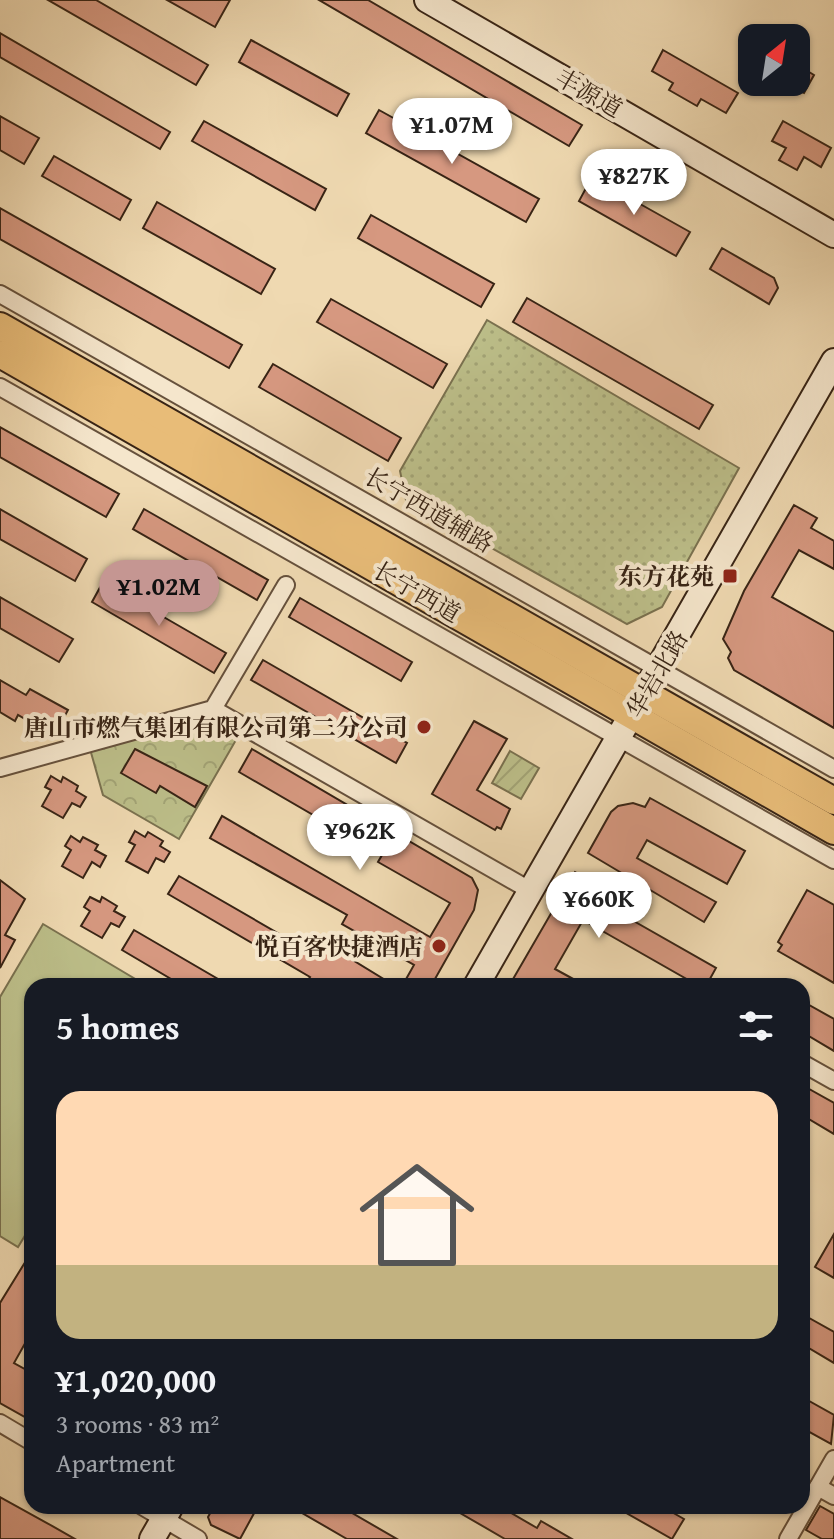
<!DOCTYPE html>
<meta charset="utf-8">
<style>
body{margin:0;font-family:"Gentium Book Plus","Noto Serif SC",serif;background:#242831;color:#f1f3f6;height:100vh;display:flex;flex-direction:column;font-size:30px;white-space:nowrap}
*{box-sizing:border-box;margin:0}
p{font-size:26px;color:#9ea1a6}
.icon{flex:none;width:44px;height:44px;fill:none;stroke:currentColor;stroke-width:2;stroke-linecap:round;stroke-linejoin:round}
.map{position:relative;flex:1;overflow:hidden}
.details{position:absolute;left:24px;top:978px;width:786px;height:536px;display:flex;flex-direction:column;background:#171b24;border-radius:24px;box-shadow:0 2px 6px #0004}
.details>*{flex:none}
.needle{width:52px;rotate:30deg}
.tools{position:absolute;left:738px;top:24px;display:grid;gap:16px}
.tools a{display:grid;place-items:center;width:72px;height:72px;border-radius:16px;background:#171b24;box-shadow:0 2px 6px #0004;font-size:40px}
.price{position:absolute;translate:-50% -68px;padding:0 18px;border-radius:28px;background:#fff;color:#222;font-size:26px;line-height:52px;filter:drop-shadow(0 2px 4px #0008)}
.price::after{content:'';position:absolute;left:50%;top:48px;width:24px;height:18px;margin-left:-12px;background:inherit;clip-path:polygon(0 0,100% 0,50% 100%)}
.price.selected{background:#c59692;color:#111}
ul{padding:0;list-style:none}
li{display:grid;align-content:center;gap:16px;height:424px;padding:0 32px}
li+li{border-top:2px solid #363941}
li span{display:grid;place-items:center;height:248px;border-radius:24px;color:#555}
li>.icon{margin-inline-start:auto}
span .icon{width:144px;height:144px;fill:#fffc;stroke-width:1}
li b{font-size:34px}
h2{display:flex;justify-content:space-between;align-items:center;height:96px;padding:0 32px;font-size:34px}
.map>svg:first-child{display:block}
</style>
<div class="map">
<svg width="834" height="1539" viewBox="0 0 834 1539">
<defs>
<pattern id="grass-dots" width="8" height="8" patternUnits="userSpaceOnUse" patternTransform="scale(2)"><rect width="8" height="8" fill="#bcbe89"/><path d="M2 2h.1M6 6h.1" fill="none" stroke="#a2a375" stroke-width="1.8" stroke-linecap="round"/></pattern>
<pattern id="forest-crowns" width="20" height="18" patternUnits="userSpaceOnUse" patternTransform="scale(2)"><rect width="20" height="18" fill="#bcbe89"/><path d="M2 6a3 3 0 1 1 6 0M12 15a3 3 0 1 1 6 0" fill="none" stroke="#a2a375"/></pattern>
<pattern id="garden-furrows" width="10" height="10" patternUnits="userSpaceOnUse" patternTransform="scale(2)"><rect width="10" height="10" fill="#bcbe89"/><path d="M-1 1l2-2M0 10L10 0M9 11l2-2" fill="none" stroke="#a2a375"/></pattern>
</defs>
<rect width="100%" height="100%" fill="#efd9b1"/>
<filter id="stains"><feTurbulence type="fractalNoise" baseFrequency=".0025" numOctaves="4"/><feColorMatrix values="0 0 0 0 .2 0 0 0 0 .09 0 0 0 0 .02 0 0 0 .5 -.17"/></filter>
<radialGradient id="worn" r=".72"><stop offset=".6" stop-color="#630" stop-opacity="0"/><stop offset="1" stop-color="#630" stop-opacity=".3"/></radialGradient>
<!-- grass -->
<path fill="url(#grass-dots)" stroke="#7a714f" stroke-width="2" d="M487 320 739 468 662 607 627 624 406 500 400 471Z"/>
<!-- forest -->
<path fill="url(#forest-crowns)" stroke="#7a714f" stroke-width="2" d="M209 716 240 733 179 839 103 795 90 749Z"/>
<!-- garden -->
<path fill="url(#garden-furrows)" stroke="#7a714f" stroke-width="2" d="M510 751 539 768 521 799 492 783Z"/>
<!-- pitch -->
<path fill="#bcbe89" stroke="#7a714f" stroke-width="2" d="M43 924 147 986H32V1224L18 1247 0 1236V997Z"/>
<!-- building -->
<g fill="#d69880" stroke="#382415" stroke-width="2">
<path d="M48 0H96L208 65 196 85Z"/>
<path d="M167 0H230L215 27Z"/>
<path d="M319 0H368L582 125 569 146Z"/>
<path d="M0 33 170 132 160 149 0 57Z"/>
<path d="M251 40 349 94 337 116 239 62Z"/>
<path d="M663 50 738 93 726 113 701 99 697 106 669 90 673 83 652 71Z"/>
<path d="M796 64 814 75 804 93 796 89Z"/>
<path d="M379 110 539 199 526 222 366 133Z"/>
<path d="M0 116 39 138 24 164 0 150Z"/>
<path d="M204 121 326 189 315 210 192 141Z"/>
<path d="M783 121 831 148 821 167 804 157 797 170 779 160 786 148 772 141Z"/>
<path d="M54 156 131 200 120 220 42 176Z"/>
<path d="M592 177 690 232 676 256 579 201Z"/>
<path d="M157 202 275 269 261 294 143 228Z"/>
<path d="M0 208 242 345 229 368 0 239Z"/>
<path d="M371 215 494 284 481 307 358 238Z"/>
<path d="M722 248 774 278 778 288 769 304 710 269Z"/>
<path d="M527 298 713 405 699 429 513 322Z"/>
<path d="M331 299 447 364 433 388 317 322Z"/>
<path d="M273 364 401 438 388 461 259 387Z"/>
<path d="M0 427 119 494 106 517 0 457Z"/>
<path d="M794 505 817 518 811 528 834 541V569L799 550 772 597 834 632V728L734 670 728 658 731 652 723 639 744 591Z"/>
<path d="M0 509 87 559 75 581 0 539Z"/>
<path d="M144 509 268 580 257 600 133 529Z"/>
<path d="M103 582 226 653 214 673 92 602Z"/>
<path d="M0 597 73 639 59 662 0 628Z"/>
<path d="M300 598 412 662 401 681 289 617Z"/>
<path d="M263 660 407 743 396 763 251 680Z"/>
<path d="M0 680 26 695 30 689 68 710 54 736 18 715 15 721 0 712Z"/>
<path d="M474 721 507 739 477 790 510 809 501 829 497 827 495 830 432 794Z"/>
<path d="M135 749 207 786 195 807 160 786 156 793 121 773Z"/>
<path d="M252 749 472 878 478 890 474 910 431 986H413L405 981 414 965 342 924 347 915 210 838 222 816 430 937 450 903 378 862 382 855 239 772Z"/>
<path d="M51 776 61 782 63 777 78 786 76 791 86 797 80 807 72 803 63 818 42 806 51 790 45 787Z"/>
<path d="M650 798 745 851 727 884 647 840 637 858 716 902 704 922 588 853 611 812 618 806 633 803 645 807Z"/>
<path d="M135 831 145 837 148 832 163 841 160 846 170 852 164 862 156 858 148 873 126 861 135 845 129 842Z"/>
<path d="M71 836 80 842 83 837 98 845 95 850 106 856 100 867 92 862 83 878 62 866 71 850 65 846Z"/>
<path d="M575 872 602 887 595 899 716 968 706 986H699L583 920 555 969 586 986H509Z"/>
<path d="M179 876 321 958 328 945 395 986H304L310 977 168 894Z"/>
<path d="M0 880 25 899 5 935 15 940 0 968Z"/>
<path d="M807 890 834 905V983L778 951 782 945 778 942Z"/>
<path d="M90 897 100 902 102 897 117 906 114 911 125 917 119 927 111 923 102 938 81 926 90 911 84 907Z"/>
<path d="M134 930 230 986H183L122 950Z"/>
<path d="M802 1001 834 1019V1051L802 1032Z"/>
<path d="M802 1085 834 1103V1134L802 1115Z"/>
<path d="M834 1234V1278L815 1267Z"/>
<path d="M32 1251V1331L14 1363 32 1373V1421L0 1403V1303Z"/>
<path d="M802 1314 834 1332V1363L802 1344Z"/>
<path d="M802 1397 834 1415 831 1444 802 1428Z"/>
<path d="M0 1497 47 1523 75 1539H0Z"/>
<path d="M214 1506H258L240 1539 211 1525 208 1517Z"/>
<path d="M290 1506H340L397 1539H347Z"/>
<path d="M448 1506H499L537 1528 541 1521 572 1539H505Z"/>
<path d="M614 1506H661L684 1519 672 1539Z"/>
<path d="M820 1506 834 1514V1539H822L806 1530Z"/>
</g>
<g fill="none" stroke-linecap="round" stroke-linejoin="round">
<!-- street casing -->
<g stroke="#66513c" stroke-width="20">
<g id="street">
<path d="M0 294 834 769"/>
<path d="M0 387 834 860"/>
<path d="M213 709 531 891"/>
<path d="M0 768 213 709 286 585"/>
<path d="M802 1063 834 1081"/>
<path d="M0 1423 32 1442"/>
<path d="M818 1487 834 1496"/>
<path d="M142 1506 198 1539"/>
<path d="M788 1539 834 1459"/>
</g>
</g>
<!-- secondary casing -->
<g stroke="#382415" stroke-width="28">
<g id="secondary">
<path d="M427 0 834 235"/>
<path d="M476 986 834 361"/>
<path d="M152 1539 171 1506"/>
</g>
</g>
<!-- primary casing -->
<g stroke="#382415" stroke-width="30">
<g id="primary">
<path d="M0 326 834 801"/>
<path d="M0 354 834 831"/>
</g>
</g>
<!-- street -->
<use href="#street" stroke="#f5e6cc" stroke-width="16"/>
<!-- secondary -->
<use href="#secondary" stroke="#f5e6cc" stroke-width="24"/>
<!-- primary -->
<use href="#primary" stroke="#e8bc78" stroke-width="26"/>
</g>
<!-- markers -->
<g fill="#8f2418" stroke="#f5e6cc" stroke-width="3">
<rect x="722" y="568" width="16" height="16" rx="4"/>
<circle cx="424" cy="727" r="8"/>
<circle cx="439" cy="946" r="8"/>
</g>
<g text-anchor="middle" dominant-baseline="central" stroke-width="8" stroke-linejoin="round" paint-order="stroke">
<!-- street labels -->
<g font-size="24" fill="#382415" stroke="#f5e6cc">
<text transform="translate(589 93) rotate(30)">丰源道</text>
<text transform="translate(429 510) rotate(30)">长宁西道辅路</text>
<text transform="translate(417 592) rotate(30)">长宁西道</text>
<text transform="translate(657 674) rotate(-60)">华岩北路</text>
</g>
<!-- poi labels -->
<g font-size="24" font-weight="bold" fill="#382415" stroke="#f5e6cc" text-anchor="end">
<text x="714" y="576">东方花苑</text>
<text x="408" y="727">唐山市燃气集团有限公司第二分公司</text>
<text x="423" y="946">悦百客快捷酒店</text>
</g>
</g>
<rect width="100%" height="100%" filter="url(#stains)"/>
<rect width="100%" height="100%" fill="url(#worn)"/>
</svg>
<div class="tools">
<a><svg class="needle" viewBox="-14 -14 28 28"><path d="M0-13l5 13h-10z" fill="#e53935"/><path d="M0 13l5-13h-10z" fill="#9ea1a6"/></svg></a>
</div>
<b class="price" style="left:452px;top:166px">¥1.07M</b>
<b class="price" style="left:634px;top:217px">¥827K</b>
<b class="price selected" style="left:159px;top:628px">¥1.02M</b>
<b class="price" style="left:360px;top:872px">¥962K</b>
<b class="price" style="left:599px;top:940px">¥660K</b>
<section class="details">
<h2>5 homes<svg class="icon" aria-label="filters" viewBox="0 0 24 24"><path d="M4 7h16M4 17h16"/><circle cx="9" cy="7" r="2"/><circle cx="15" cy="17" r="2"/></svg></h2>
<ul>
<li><span style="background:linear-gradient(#ffd9b3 70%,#c2b280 0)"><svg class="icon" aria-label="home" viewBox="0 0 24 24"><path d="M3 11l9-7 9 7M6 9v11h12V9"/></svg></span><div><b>¥1,020,000</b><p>3 rooms · 83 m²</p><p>Apartment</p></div></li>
</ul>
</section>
</div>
